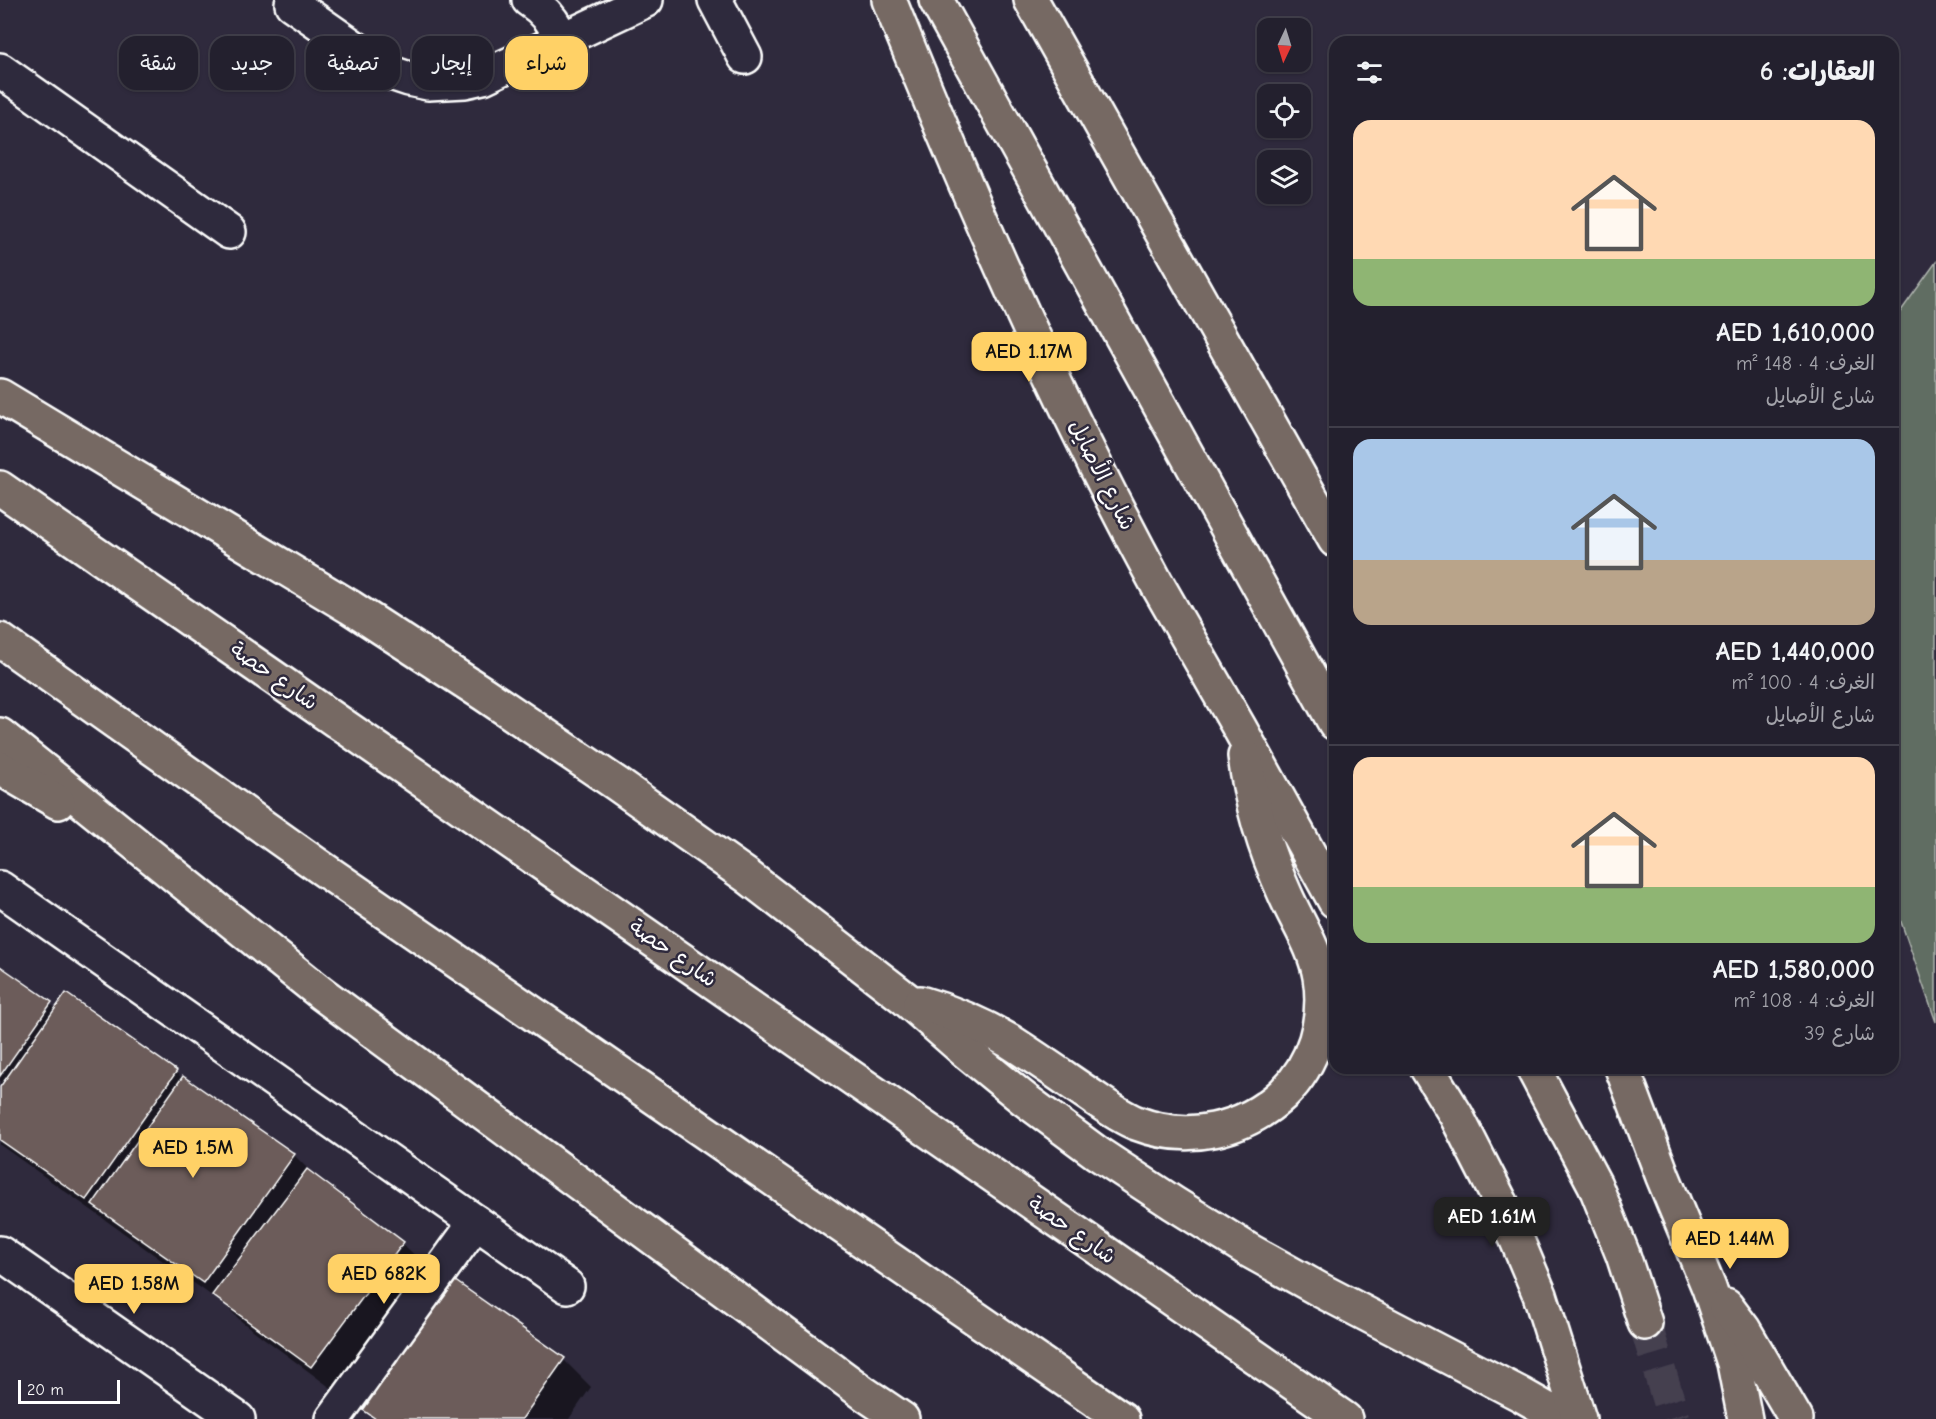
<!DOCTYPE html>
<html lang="ar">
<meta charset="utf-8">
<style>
body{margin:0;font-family:"Comic Neue","Playpen Sans Arabic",sans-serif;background:#2b2836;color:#f1f3f6;direction:rtl;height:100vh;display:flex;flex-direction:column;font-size:22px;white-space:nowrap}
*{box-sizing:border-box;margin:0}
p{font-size:20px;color:#a3a3aa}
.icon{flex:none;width:33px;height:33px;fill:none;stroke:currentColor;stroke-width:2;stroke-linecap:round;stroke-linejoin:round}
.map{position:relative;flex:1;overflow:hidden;direction:ltr}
.drawer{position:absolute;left:1329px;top:36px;width:570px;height:1038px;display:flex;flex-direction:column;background:#23202e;border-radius:18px;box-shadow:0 2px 4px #0004,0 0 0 2px #403e4a;direction:rtl}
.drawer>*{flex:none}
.banner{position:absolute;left:18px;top:36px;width:570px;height:54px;direction:rtl;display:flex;gap:12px}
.needle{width:39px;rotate:184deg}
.controls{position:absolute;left:1257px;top:18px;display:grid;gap:12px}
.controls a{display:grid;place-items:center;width:54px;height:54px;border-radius:12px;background:#23202e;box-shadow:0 2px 4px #0004,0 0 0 2px #403e4a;font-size:30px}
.scale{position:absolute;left:18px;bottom:15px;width:102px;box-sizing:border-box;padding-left:6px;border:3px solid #fff;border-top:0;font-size:16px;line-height:21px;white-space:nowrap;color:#fff;-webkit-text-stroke:4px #2f2a3d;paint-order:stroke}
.price{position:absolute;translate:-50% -51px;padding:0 14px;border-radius:12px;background:#ffd166;color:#111;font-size:20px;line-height:39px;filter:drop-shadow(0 2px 3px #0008)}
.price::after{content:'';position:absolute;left:50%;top:36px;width:18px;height:14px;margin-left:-9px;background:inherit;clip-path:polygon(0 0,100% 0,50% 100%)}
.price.active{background:#222;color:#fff}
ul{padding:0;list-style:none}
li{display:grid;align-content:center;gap:12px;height:318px;padding:0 24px}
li+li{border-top:2px solid #403e4a}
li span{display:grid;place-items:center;height:186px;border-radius:18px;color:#555}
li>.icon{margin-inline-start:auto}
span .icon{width:108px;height:108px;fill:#fffc;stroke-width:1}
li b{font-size:26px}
h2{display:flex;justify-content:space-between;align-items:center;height:72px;padding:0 24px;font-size:26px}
.chip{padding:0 21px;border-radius:18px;background:#23202e;box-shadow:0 2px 4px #0004,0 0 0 2px #403e4a;font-size:21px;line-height:54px}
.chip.active{background:#ffd166;color:#111}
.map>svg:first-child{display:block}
</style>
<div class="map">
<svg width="1936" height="1419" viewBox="0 0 1936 1419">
<rect width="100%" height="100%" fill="#2f2a3d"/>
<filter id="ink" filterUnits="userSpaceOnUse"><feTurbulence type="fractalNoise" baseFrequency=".0167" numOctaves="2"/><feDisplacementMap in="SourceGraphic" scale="12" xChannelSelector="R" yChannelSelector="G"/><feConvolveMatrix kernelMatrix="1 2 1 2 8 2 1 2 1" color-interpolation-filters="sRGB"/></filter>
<g filter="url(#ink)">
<!-- green -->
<path fill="#616d62" stroke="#b0b6b0" stroke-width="1.5" d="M1936 262V1022L1893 899V322Z"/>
<!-- shadow -->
<g fill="#0007">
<path d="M0 968 57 1009 176 1072 183 1079 294 1155 319 1180 403 1244 431 1271 339 1394 242 1322 226 1306 0 1145Z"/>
<path d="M454 1283 564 1360 591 1387 569 1419H374L365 1410Z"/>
</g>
<!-- building -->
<g fill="#6c5c5a" stroke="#fff" stroke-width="1.5">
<path d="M0 966 52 1002 0 1076Z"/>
<path d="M66 993 177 1071 86 1200 0 1140V1087Z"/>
<path d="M183 1076 295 1154 203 1283 92 1205Z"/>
<path d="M307 1169 404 1242 311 1367 212 1295Z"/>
<path d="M454 1280 565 1358 522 1419H376L363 1410Z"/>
</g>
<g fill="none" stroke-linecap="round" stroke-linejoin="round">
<!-- major-tunnel -->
<path stroke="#443f50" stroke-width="33" stroke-dasharray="33 16" stroke-linecap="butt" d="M1645 1323 1674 1419"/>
<!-- minor casing -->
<g stroke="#fff" stroke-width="38">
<g id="minor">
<path d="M529 0C545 10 555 22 562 40"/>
<path d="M715 0 745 57"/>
<path d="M292 4 391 73 409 79 428 83 465 81 483 77 646 0"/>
<path d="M0 70 229 232"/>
<path d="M0 888 567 1286"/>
<path d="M0 1253 238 1419"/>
<path d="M333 1419 476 1222"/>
</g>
</g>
<!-- major casing -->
<g stroke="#fff" stroke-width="38">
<g id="major">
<path d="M889 0C969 198 1055 396 1157 584 1184 632 1212 680 1240 729 1272 786 1303 844 1335 901"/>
<path d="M936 0 1335 723"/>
<path d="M1031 0 1335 540"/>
<path d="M0 396 350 607 484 694 617 784 747 876 906 999 964 1050 1024 1099 1097 1153 1173 1203 1250 1251 1322 1291 1520 1394 1564 1419"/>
<path d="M0 488 1345 1419"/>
<path d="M0 640 320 867 1122 1419"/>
<path d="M0 735 321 993 865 1394 902 1419"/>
<path d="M0 768 58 802"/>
<path d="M920 1003C952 1012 982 1025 1011 1042 1039 1060 1066 1079 1094 1098 1107 1107 1121 1117 1136 1123 1188 1143 1243 1131 1283 1094 1314 1064 1327 1019 1320 977 1315 947 1297 922 1285 894 1265 850 1251 804 1245 756"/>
<path d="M1427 1068 1456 1115 1503 1207 1540 1295 1579 1419"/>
<path d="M1533 1068 1595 1185 1623 1255 1645 1323"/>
<path d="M1622 1068 1663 1177 1709 1288 1734 1363 1745 1419"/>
<path d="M1726 1306 1744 1330 1796 1419"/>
</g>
</g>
<!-- minor -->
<use href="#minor" stroke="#2f2a3d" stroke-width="33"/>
<!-- major -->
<use href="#major" stroke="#766964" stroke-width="33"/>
</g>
</g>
<g text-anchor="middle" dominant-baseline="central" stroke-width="5" stroke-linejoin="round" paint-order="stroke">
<!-- street labels -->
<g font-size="22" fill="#fff" stroke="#2f2a3d">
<text transform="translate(1102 475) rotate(63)">شارع الأصايل</text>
<text transform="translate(274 676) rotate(35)">شارع حصة</text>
<text transform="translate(673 953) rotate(35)">شارع حصة</text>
<text transform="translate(1072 1230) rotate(35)">شارع حصة</text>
</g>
</g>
</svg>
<div class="controls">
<a><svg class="needle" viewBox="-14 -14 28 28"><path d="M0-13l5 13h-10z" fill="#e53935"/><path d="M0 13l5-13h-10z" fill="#a3a3aa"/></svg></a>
<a><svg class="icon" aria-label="locate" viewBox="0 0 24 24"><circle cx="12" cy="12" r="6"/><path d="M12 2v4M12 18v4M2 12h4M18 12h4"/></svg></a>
<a><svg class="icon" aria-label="layers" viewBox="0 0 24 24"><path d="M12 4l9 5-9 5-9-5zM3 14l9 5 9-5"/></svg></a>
</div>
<div class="scale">20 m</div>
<b class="price" style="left:1029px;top:383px">AED 1.17M</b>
<b class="price" style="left:193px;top:1179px">AED 1.5M</b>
<b class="price active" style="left:1492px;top:1248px">AED 1.61M</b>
<b class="price" style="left:1730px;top:1270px">AED 1.44M</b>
<b class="price" style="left:384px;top:1305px">AED 682K</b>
<b class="price" style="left:134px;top:1315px">AED 1.58M</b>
<div class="banner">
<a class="chip active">شراء</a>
<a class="chip">إيجار</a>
<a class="chip">تصفية</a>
<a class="chip">جديد</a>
<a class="chip">شقة</a>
</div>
<section class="drawer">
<h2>العقارات: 6<svg class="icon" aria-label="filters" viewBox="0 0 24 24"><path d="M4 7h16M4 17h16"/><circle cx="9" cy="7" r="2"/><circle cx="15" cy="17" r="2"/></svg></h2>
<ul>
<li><span style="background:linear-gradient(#ffd9b3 75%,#8fb573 0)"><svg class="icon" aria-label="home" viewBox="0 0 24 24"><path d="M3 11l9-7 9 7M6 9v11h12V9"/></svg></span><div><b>AED 1,610,000</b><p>الغرف: 4 · 148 m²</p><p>شارع الأصايل</p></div></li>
<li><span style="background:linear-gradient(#a9c7e8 65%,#b9a48a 0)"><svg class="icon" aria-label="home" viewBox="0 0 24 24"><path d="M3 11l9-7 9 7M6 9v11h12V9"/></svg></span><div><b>AED 1,440,000</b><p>الغرف: 4 · 100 m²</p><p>شارع الأصايل</p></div></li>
<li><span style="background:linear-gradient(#ffd9b3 70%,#8fb573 0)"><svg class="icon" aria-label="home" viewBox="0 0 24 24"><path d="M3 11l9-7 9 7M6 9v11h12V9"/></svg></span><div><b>AED 1,580,000</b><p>الغرف: 4 · 108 m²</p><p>شارع 39</p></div></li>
</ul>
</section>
</div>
